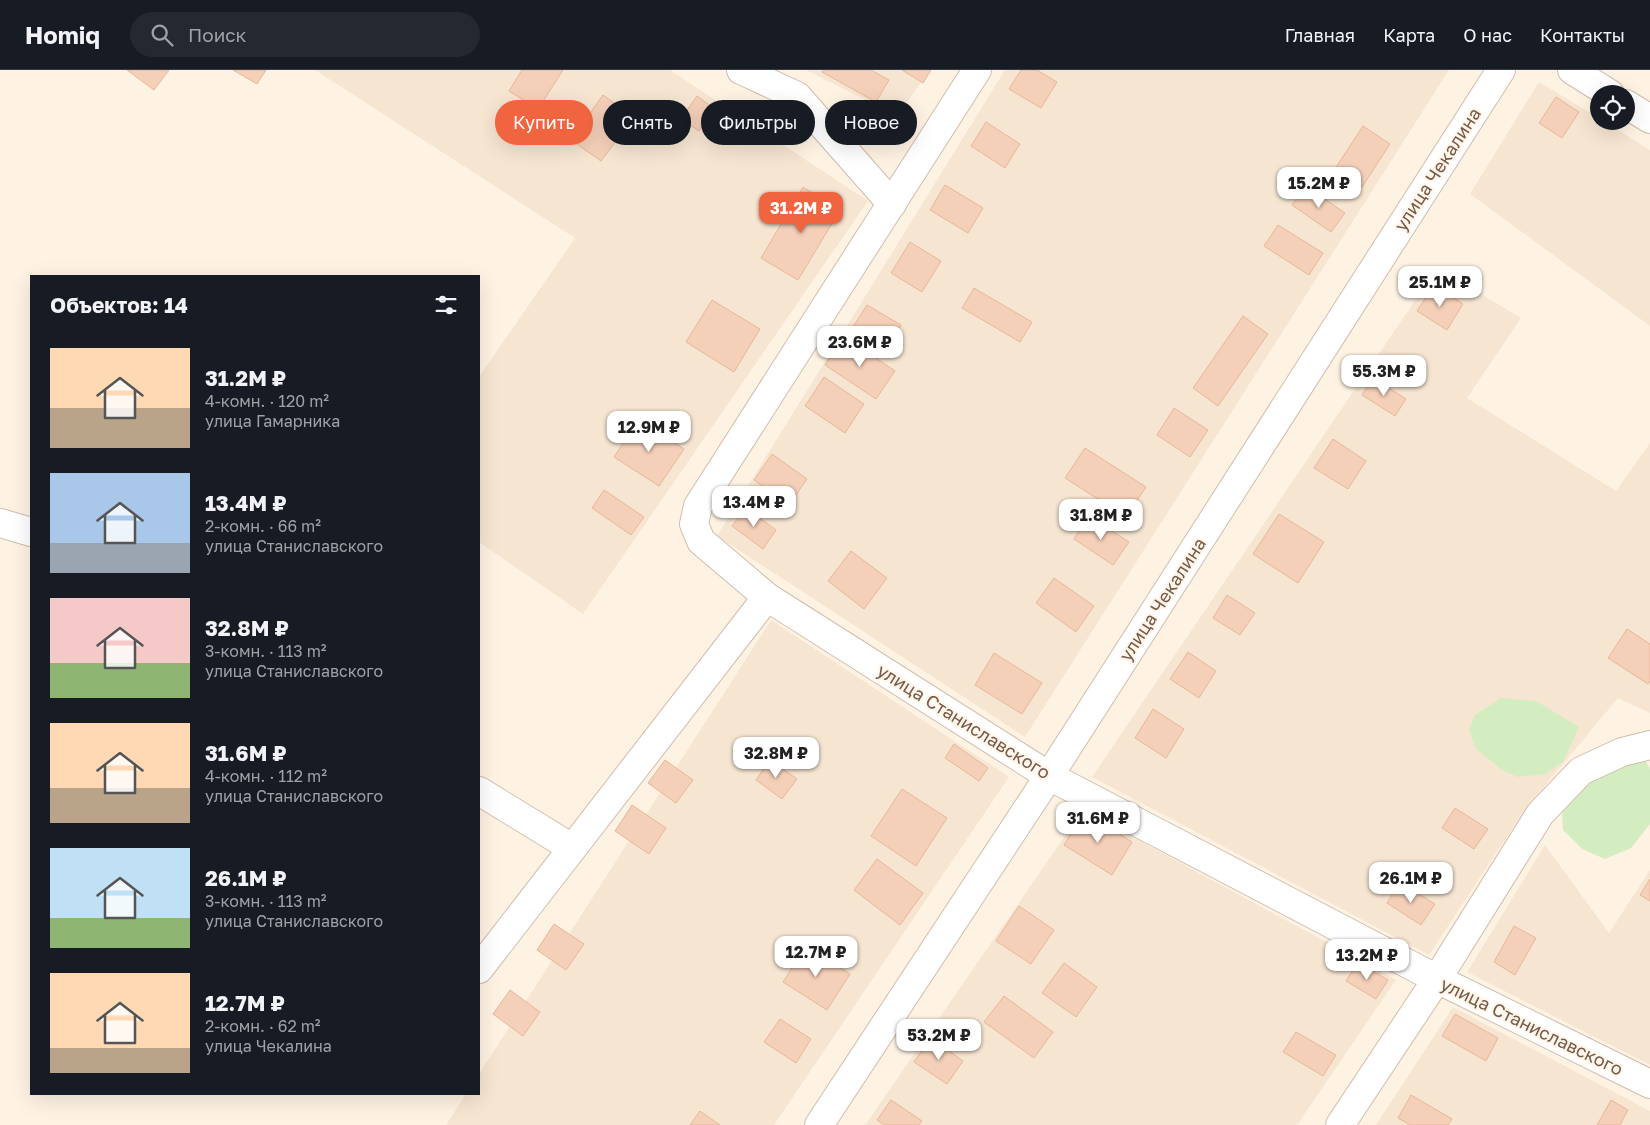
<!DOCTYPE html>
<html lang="ru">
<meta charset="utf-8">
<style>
body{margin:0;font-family:"Golos Text",sans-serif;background:#242831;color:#f1f3f6;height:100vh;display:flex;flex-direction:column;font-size:19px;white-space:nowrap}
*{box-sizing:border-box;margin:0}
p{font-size:16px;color:#9ea1a6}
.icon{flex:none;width:28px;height:28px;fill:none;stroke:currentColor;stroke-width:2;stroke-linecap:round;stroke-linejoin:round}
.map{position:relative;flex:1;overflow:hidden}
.sheet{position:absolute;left:30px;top:205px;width:450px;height:820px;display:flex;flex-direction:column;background:#171b24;border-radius:0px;box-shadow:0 5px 20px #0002}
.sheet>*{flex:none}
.banner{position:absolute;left:495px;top:30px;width:475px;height:45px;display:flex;gap:10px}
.fabs{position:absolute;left:1590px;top:15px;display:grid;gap:10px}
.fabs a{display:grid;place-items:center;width:45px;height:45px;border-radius:50%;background:#171b24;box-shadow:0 5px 20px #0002;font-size:25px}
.price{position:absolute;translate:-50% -42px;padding:0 11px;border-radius:10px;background:#fff;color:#222;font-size:16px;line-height:32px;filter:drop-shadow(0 1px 2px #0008)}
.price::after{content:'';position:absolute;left:50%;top:30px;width:15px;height:11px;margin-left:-8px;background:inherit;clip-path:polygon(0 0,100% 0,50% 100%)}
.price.active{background:#f06540;color:#fff}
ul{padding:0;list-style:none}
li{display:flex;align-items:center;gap:15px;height:125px;padding:0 20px}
li span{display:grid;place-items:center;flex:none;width:140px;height:100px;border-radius:0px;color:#555}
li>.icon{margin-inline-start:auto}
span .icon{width:60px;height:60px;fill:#fffc;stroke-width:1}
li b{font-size:21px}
h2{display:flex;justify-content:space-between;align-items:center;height:60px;padding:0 20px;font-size:21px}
.chip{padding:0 18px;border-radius:22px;background:#171b24;box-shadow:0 5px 20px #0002;font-size:18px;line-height:45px}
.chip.active{background:#f06540;color:#fff}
header{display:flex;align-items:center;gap:30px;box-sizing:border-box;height:70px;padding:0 25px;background:#171b24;border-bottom:1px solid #363941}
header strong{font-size:24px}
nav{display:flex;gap:28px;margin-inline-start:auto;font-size:18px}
.search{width:350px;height:45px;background:#242831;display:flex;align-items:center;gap:12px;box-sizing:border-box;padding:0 18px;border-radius:28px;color:#9ea1a6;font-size:19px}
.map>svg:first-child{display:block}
</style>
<header>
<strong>Homiq</strong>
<div class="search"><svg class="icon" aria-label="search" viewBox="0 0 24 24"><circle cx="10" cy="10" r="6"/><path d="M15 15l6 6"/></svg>Поиск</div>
<nav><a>Главная</a><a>Карта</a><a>О нас</a><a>Контакты</a></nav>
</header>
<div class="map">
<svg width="1650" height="1055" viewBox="0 0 1650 1055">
<rect width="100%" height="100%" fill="#fef3e3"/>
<!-- residential -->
<g fill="#f6e5d1">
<path d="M315 0H670L868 131 583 544 479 472V307L575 168Z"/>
<path d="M806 0H930L897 46Z"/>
<path d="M1005 0H1449L1025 667 717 466Z"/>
<path d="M1539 12 1599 48V51H1603L1650 80V256L1470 124Z"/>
<path d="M1437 198 1521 248 1467 328 1616 421 1650 373V643L1618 628 1523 742 1429 885 1092 707Z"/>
<path d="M771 550 1009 707 774 1055H446L466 1024H479V1004Z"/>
<path d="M1083 740 1396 910 1297 1055H865Z"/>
<path d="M1545 775 1609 863 1650 800V995L1467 902Z"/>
<path d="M1453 937 1650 1041V1055H1376Z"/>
</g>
<!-- green -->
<g fill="#d3edc1">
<path d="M1501 628 1536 631 1579 657 1563 692 1545 704 1518 707 1502 700 1476 679 1469 660 1475 645Z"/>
<path d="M1644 687 1650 699V754L1631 778 1605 789 1582 779 1563 760 1562 744 1570 725 1601 697Z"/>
</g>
<!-- building -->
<g fill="#f5d0b9" stroke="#e9b698">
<path d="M127 0H169L154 20Z"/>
<path d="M233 0H266L257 14Z"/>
<path d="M522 0H563L538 39 509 21Z"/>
<path d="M823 0H871L889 10 876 32 822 2Z"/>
<path d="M902 0H931L923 13Z"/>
<path d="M1021 0H1037L1057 12 1041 38 1009 19Z"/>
<path d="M603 25 634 47 601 91 571 70Z"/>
<path d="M697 26 715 39 699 61 681 49Z"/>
<path d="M1556 27 1579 42 1562 68 1539 53Z"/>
<path d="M986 52 1020 74 1005 98 971 76Z"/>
<path d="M1363 56 1390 74 1362 117 1335 99Z"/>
<path d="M945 115 983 138 968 163 930 140Z"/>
<path d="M1306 116 1345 143 1331 162 1292 135Z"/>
<path d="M803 117 840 140 798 210 761 188Z"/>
<path d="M1278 155 1323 183 1309 205 1264 176Z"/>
<path d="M910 172 941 191 922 222 891 203Z"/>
<path d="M1434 215 1463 234 1447 260 1417 241Z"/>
<path d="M974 218 1032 252 1020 272 962 238Z"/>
<path d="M712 230 760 259 734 302 686 272Z"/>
<path d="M867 235 901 255 886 281 851 260Z"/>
<path d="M1243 246 1268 264 1218 336 1193 318Z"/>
<path d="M844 266 895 301 876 329 825 295Z"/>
<path d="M824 307 864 334 845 363 805 336Z"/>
<path d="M1373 308 1406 329 1395 346 1362 325Z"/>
<path d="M1174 338 1208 360 1190 387 1157 365Z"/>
<path d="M639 349 684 379 659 416 614 387Z"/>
<path d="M1333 369 1366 391 1348 419 1314 398Z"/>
<path d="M1085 378 1146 417 1126 447 1065 408Z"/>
<path d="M772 384 807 409 789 435 754 410Z"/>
<path d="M604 420 644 447 631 465 592 438Z"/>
<path d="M746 438 776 460 763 479 732 456Z"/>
<path d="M1279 444 1324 472 1298 513 1253 484Z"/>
<path d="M1089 446 1129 472 1113 495 1074 469Z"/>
<path d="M851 481 887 508 864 539 828 511Z"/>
<path d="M1054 508 1094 536 1076 562 1036 533Z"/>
<path d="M1227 525 1255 543 1240 565 1213 548Z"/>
<path d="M1627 559 1650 574V611L1648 614 1608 588Z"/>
<path d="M1188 582 1216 601 1199 628 1170 609Z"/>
<path d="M994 583 1042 613 1022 644 975 615Z"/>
<path d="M1153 639 1184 659 1166 688 1135 668Z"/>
<path d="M954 674 988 698 979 711 945 688Z"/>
<path d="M665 690 693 710 676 733 648 713Z"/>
<path d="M770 690 797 709 782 729 756 710Z"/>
<path d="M902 719 947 748 916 796 871 766Z"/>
<path d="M632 735 666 758 649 784 615 761Z"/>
<path d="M1455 738 1488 759 1474 779 1442 758Z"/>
<path d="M1084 742 1132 772 1112 805 1064 775Z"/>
<path d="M877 789 923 823 900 855 854 820Z"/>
<path d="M1650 809V831L1640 825Z"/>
<path d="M1400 812 1435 834 1421 855 1387 833Z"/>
<path d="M1019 836 1054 860 1031 894 996 871Z"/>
<path d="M554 854 584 874 566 900 537 880Z"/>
<path d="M1514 856 1536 868 1515 905 1494 892Z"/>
<path d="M806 876 850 904 827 940 783 912Z"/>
<path d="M1358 892 1388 910 1376 929 1346 911Z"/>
<path d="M1064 893 1097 917 1076 947 1042 923Z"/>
<path d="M510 920 540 942 523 966 493 944Z"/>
<path d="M1004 926 1053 962 1034 988 984 952Z"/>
<path d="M1455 944 1498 968 1486 991 1442 966Z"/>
<path d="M780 949 811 969 796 993 764 972Z"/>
<path d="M1296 962 1336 985 1323 1006 1283 982Z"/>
<path d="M931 968 963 991 947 1014 914 992Z"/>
<path d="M1411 1025 1452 1049 1448 1055H1410L1398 1048Z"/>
<path d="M891 1030 922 1051 919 1055H884L877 1050Z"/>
<path d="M1611 1030 1628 1040 1620 1055H1597Z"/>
<path d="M700 1041 720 1055H690Z"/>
</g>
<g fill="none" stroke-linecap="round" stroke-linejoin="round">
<!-- minor casing -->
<g stroke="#d2bcab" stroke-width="30">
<g id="minor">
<path d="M741 0 797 26 892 134"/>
<path d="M977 0 698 436 694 454 701 471 767 527 1049 706 1437 909 1650 1014"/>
<path d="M1572 0 1610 24"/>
<path d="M1626 34 1650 49"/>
<path d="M0 453 31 462"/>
<path d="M479 721 572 778"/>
<path d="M479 899 767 527"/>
<path d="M819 1055 1049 706 1501 0"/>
<path d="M1340 1055 1437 909 1540 744 1581 701 1622 682 1650 675"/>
</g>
</g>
<!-- minor -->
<use href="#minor" stroke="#fff" stroke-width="28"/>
</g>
<g text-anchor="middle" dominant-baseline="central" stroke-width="4.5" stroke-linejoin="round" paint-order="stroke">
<!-- street labels -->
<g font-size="18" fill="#785847" stroke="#fff7eb">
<text transform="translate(1437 99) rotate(-57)">улица Чекалина</text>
<text transform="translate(1162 529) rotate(-57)">улица Чекалина</text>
<text transform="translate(964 651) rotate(32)">улица Станиславского</text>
<text transform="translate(1532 956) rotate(26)">улица Станиславского</text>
</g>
</g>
</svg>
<div class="fabs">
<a><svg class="icon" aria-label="locate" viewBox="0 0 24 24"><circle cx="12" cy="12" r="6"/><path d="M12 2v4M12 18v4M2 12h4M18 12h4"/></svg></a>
</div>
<b class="price" style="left:1319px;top:139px">15.2M ₽</b>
<b class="price active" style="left:801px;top:164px">31.2M ₽</b>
<b class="price" style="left:1440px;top:238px">25.1M ₽</b>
<b class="price" style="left:860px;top:298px">23.6M ₽</b>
<b class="price" style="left:1384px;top:327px">55.3M ₽</b>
<b class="price" style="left:649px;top:383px">12.9M ₽</b>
<b class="price" style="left:754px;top:458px">13.4M ₽</b>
<b class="price" style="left:1101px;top:471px">31.8M ₽</b>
<b class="price" style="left:776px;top:709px">32.8M ₽</b>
<b class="price" style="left:1098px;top:774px">31.6M ₽</b>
<b class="price" style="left:1411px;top:834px">26.1M ₽</b>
<b class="price" style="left:816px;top:908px">12.7M ₽</b>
<b class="price" style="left:1367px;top:911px">13.2M ₽</b>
<b class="price" style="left:939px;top:991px">53.2M ₽</b>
<div class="banner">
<a class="chip active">Купить</a>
<a class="chip">Снять</a>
<a class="chip">Фильтры</a>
<a class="chip">Новое</a>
</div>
<section class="sheet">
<h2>Объектов: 14<svg class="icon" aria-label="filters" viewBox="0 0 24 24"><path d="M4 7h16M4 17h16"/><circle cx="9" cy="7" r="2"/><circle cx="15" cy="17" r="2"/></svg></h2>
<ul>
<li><span style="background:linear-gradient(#ffd9b3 60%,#b9a48a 0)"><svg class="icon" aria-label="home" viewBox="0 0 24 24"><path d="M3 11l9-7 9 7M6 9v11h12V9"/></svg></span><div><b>31.2M ₽</b><p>4-комн. · 120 m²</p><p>улица Гамарника</p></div></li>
<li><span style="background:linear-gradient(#a9c7e8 70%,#9aa5b1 0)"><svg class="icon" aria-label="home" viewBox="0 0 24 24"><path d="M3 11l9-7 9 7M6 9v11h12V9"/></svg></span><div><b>13.4M ₽</b><p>2-комн. · 66 m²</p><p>улица Станиславского</p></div></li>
<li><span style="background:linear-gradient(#f6c9c9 65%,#8fb573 0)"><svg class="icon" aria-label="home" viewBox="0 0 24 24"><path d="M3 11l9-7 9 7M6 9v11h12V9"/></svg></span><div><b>32.8M ₽</b><p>3-комн. · 113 m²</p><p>улица Станиславского</p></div></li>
<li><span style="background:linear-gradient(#ffd9b3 65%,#b9a48a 0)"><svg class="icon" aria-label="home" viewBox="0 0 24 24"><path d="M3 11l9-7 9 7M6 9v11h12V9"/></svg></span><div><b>31.6M ₽</b><p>4-комн. · 112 m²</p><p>улица Станиславского</p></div></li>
<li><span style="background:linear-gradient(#bfe0f5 70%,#8fb573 0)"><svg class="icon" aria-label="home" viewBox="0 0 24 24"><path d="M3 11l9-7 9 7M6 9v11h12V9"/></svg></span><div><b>26.1M ₽</b><p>3-комн. · 113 m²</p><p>улица Станиславского</p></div></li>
<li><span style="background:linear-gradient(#ffd9b3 75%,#b9a48a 0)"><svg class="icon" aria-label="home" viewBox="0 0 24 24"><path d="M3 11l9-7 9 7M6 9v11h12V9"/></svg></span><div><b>12.7M ₽</b><p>2-комн. · 62 m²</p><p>улица Чекалина</p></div></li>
</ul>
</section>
</div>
